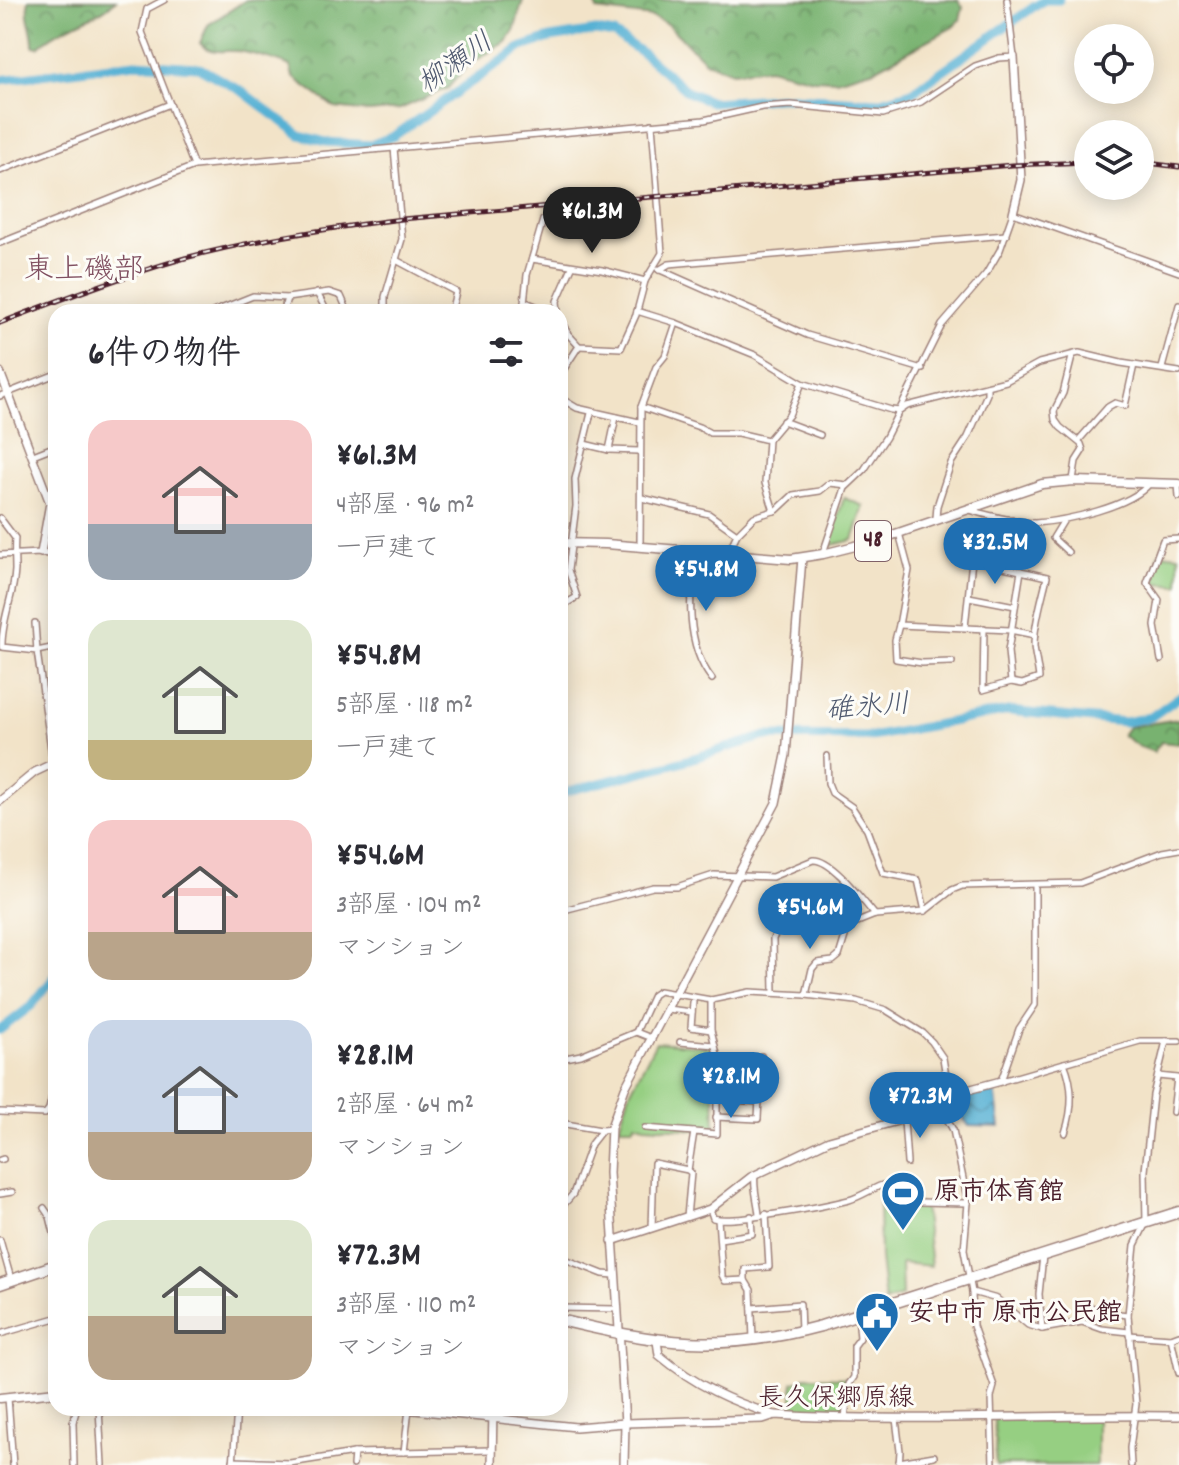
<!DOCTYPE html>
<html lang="ja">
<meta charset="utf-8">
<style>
body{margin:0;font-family:Dekko,"Klee One",sans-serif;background:#f7f7f7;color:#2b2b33;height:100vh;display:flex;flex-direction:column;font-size:30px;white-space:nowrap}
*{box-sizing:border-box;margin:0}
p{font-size:26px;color:#7c7c81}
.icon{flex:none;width:44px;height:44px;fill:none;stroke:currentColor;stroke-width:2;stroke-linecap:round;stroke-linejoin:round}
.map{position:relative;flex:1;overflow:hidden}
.details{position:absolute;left:48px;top:304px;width:520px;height:1112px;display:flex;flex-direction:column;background:#fff;border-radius:24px;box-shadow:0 4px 20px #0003}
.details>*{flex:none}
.controls{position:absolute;left:1074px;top:24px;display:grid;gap:16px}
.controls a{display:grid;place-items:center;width:80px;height:80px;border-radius:50%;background:#fff;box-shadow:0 4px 20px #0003;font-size:40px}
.price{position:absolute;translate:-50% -68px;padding:0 18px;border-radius:28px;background:#1f6fb2;color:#fff;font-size:26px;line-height:52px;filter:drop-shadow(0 2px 4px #0008)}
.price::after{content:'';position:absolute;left:50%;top:48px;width:24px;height:18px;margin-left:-12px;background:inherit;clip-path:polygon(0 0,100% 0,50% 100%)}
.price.current{background:#222;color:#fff}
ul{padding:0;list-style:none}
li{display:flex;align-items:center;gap:24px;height:200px;padding:0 40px}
li span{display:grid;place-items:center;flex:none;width:224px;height:160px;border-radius:24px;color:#555}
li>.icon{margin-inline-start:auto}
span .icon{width:96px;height:96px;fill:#fffc;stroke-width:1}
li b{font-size:34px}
h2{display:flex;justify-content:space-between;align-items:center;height:96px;padding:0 40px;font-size:34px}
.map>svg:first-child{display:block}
</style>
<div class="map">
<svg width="1179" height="1465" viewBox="0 0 1179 1465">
<defs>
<pattern id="forest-crowns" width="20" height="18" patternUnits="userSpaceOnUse" patternTransform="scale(2)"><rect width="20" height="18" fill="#78b270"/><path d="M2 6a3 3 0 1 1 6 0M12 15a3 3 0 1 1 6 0" fill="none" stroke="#64905c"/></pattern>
<pattern id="water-waves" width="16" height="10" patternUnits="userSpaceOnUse" patternTransform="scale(2)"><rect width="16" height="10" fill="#56b1d4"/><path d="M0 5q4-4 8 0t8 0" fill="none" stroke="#498fac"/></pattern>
</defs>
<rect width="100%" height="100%" fill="#fdfcf7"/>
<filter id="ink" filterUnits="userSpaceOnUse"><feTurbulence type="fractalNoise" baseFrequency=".0125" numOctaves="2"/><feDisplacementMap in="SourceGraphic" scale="16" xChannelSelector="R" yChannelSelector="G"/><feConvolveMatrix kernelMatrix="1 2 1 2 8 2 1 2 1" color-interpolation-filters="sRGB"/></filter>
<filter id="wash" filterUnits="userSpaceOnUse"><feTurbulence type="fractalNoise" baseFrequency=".006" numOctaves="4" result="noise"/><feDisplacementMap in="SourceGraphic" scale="32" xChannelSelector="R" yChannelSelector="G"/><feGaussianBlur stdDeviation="1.8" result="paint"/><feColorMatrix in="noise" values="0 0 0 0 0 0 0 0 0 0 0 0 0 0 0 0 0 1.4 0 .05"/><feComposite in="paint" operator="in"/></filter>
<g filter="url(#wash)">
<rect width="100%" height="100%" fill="#f2e3c8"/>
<!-- forest -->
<g fill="url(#forest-crowns)" stroke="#61684e" stroke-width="2">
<path d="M29 0H116C94 21 60 25 38 47L33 46C34 29 24 17 29 0Z"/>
<path d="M246 0H523L514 31 506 42 467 66 448 88 400 109 369 112 335 108 293 77 290 66C275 59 260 56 244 52 229 48 212 57 200 43L208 25Z"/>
<path d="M595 0H958L963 7 960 20 953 27 875 69 836 80 813 79 768 68 732 72 706 62 667 24 652 17 597 10Z"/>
<path d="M1179 719V744L1161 742 1154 752 1138 746 1122 735 1128 727Z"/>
</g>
<!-- park -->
<g fill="#96cf82" stroke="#707756" stroke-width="2">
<path d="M844 498 864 506 853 540 828 546Z"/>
<path d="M1159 553 1179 555V585L1156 583Z"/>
<path d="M656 1042 713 1047 715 1131 645 1126 635 1123 634 1127H619L630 1092Z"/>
<path d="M887 1187C904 1188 904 1201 924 1205L931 1266 901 1263 902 1296 885 1302 880 1258 879 1191Z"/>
<path d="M804 1377 851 1378 846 1384 843 1413 793 1410V1382L804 1380Z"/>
<path d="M994 1418H1097V1465H996Z"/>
</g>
<!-- water -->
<path fill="url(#water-waves)" stroke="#506880" stroke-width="2" d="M995 1089 1000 1127 969 1126 954 1105 955 1097Z"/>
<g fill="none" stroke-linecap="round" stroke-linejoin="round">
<!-- river -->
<g stroke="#56b1d4" stroke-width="9">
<path d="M0 80 135 63 198 67 243 92 300 135 326 142 370 145 394 136 522 47 550 38 596 31 614 34 644 54 688 92 711 102 792 97 878 102 912 92 1035 6 1045 0H1059"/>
<path d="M560 793 670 765 766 736 871 737 1008 711 1125 722 1151 717 1179 697"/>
<path d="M0 1030 31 1006 56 975"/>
</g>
</g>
</g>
<g filter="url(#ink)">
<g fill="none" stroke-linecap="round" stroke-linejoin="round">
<!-- street casing -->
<g stroke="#9e817a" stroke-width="8">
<g id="street">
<path d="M164 0 147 9 142 32 194 166"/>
<path d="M0 171 170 104"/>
<path d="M0 243 194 166 704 120 762 107 791 105 883 114 921 102 975 66 999 58 1014 57 1007 0"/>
<path d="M532 259 602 270 645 281"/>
<path d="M396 260 456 292 451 312"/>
<path d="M658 269 807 335 922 369"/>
<path d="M659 270 669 264 1006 235"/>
<path d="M317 293 324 306V312"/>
<path d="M526 302 550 312"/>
<path d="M637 311 676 323 755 355 802 383 891 410 900 411 907 406 1006 381 1039 363 1079 353 1121 363 1179 372"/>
<path d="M213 312 253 296 287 298 329 292 341 296 348 312"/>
<path d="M283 312 287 298"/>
<path d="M385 312V297L402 239 394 148"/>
<path d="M523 312 527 275 543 220"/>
<path d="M558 312 557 301 572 267"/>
<path d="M560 319 568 334 579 346 621 348 636 315 645 281 662 253 652 124"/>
<path d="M1072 357 1063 393 1054 411 1055 420 1060 427 1081 444 1083 450 1076 461 1073 480"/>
<path d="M1162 368 1179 305"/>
<path d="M560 375 579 346"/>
<path d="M0 396 56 374"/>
<path d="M560 398 577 408 639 422"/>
<path d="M641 407 699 427 710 433H738L768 440 789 415 802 383"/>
<path d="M783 421 820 435"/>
<path d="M768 440 765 483 774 511"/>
<path d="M1078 441 1108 407 1115 403 1125 406 1134 365"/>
<path d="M584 444 609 450 639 451"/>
<path d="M609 450 616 417"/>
<path d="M33 455 56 446"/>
<path d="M1178 484 1179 497"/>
<path d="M642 498 709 514 737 534 727 555"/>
<path d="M968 509C979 514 1023 523 1035 523 1065 521 1131 507 1150 483"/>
<path d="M0 518 15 538C14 549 15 559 15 570 14 596 1 621 2 647L37 651 53 763"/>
<path d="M936 518 937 506 951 463 968 437 987 394V386"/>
<path d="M1064 520 1053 538 1068 552"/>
<path d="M899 533 909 570 899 625 1010 630 1035 635"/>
<path d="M737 534 754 517 777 510 793 495 820 491 830 483 847 485"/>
<path d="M640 546 641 407 656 367 665 356 676 323"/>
<path d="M695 551C689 592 685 645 712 679"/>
<path d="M823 553 845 488 864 470 886 437 942 325 986 274 1000 250 1013 213 1179 272"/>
<path d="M0 555 41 553 56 555"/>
<path d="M969 597 1015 606"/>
<path d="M560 607 577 597 568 570 576 506 575 479 591 413"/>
<path d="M35 623 37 651 56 647"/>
<path d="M899 625 895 640 896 659 922 663 952 662"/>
<path d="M965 627 972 560 1047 577C1042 599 1034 624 1034 646 1035 656 1038 667 1039 678L1022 684 1011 682 983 690 984 628"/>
<path d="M1161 660 1155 626 1159 600 1147 583 1163 540 1179 539"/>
<path d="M1011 682 1008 651 1021 571"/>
<path d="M827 756 828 783 832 793 852 807 867 830 883 873 918 880 925 911"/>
<path d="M560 911 653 887H677L714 875 772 877 813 860C832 859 862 900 875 915"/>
<path d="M774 993 773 939 777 931 790 925 830 919 855 923 875 915 925 911 952 890 962 886 1080 883 1162 852 1179 849"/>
<path d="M806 995 812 969 817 963 833 961 839 956 849 923"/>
<path d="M693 1002 691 1027 711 1030"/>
<path d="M667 1009 692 1012"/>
<path d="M636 1032 653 995 659 991 711 1000 750 992 806 995 856 1001 886 1010 923 1033 932 1042 943 1058 949 1095"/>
<path d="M680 1042 714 1045"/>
<path d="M560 1059 581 1055 636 1032 651 1038"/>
<path d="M1064 1063C1074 1086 1073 1109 1065 1133"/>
<path d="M716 1070 761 1072"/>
<path d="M1158 1076 1177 1078 1173 1112"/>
<path d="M1001 1081 1019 1029 1035 1005V886"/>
<path d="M1002 1081 1140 1041H1179"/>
<path d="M716 1099 759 1102"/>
<path d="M938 1103 953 1130 968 1203 964 1250 972 1292 973 1326 994 1386 991 1397 993 1465"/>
<path d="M0 1112 45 1114 49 1109 56 1080"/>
<path d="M716 1117 758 1119 761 1056"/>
<path d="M904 1120 907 1163"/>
<path d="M560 1123 601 1130"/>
<path d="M645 1128 694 1132"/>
<path d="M0 1160 3 1159"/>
<path d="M755 1175C753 1189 758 1201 759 1215"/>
<path d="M0 1194 12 1192"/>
<path d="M44 1208 50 1217 56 1241"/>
<path d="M560 1209 573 1194 591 1144 602 1130 611 1129"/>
<path d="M710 1209 713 1218C732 1224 825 1206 849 1200 865 1196 879 1182 895 1183L911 1199 920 1202 968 1203"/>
<path d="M687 1217 691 1173 688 1170 694 1132 717 1134V1054L711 1030V1000"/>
<path d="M718 1219 722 1275 725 1281 745 1280 751 1290 753 1339"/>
<path d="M652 1228 654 1163 688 1170"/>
<path d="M720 1239 752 1234 751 1216"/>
<path d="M0 1240 11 1279"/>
<path d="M1043 1256 1039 1294 1042 1329 1082 1322 1102 1329 1129 1332"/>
<path d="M560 1257 603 1274 614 1275"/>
<path d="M745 1280V1269L769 1267 766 1214"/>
<path d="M972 1292 997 1299 1028 1325 1042 1329"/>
<path d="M1091 1307 1102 1312 1128 1315"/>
<path d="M560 1308 616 1309"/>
<path d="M752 1308 800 1304 801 1331"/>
<path d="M0 1334 56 1318"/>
<path d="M1129 1335 1171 1338 1179 1335"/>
<path d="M1171 1338 1179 1373"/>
<path d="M8 1398 13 1465"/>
<path d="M99 1408 102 1465"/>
<path d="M845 1418 849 1384 854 1377V1346L860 1338 858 1315"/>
<path d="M896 1419 900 1451 899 1465"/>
<path d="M404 1452 409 1409"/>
<path d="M233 1461 290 1463 354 1453 492 1450"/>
<path d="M899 1462 934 1456"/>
<path d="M74 1465 73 1422 77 1408"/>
<path d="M233 1465 237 1408"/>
<path d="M353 1465 354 1453"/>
<path d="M1131 1465 1130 1448 1136 1404 1128 1315 1135 1245 1146 1223 1145 1171 1153 1095 1166 1041"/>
</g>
</g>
<!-- secondary casing -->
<g stroke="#9e817a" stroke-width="10">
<g id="secondary">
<path d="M1013 213 1021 180 1014 57"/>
<path d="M0 372 50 503 41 553"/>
<path d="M0 801 35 772 56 762"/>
<path d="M612 1241 710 1209 751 1177 829 1140 919 1115 949 1095 1001 1081"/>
<path d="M657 1341 659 1355C695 1385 731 1402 775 1415"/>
<path d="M395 1408 576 1427 625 1423 763 1419 775 1415C909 1423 1044 1414 1179 1416"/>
<path d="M492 1465 493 1408"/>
<path d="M624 1465 625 1423 609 1173 611 1127 625 1088 776 803 786 755 802 558"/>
</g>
</g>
<!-- primary casing -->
<g stroke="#9e817a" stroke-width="11">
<g id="primary">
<path d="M560 543 606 544 791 559 823 554 875 541 1042 484 1074 481 1179 484"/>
<path d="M0 1398 56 1392"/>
</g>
</g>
<!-- highway casing -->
<g stroke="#9e817a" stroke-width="13">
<g id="highway">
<path d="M0 1284 56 1265"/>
<path d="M560 1320C659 1344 720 1353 821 1326L1179 1212"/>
</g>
</g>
<!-- street -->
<use href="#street" stroke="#fff" stroke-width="5"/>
<!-- secondary -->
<use href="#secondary" stroke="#fff" stroke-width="7"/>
<!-- primary -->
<use href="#primary" stroke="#fff" stroke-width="8"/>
<!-- highway -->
<use href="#highway" stroke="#fff" stroke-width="10"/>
<!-- rail casing -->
<g stroke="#4a1f2b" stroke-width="5">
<g id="rail">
<path d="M1140 162 1179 167"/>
<path d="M0 323C61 299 122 276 185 258 256 239 329 228 402 219L1012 165 1088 162"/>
</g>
</g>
<!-- rail -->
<use href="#rail" stroke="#fdfcf7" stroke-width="2" stroke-dasharray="6" stroke-linecap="butt"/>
</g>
</g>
<!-- icons -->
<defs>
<g id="stadium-pin" transform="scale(2.3)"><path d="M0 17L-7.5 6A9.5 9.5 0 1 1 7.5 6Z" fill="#1f6fb2" stroke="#fdfcf7"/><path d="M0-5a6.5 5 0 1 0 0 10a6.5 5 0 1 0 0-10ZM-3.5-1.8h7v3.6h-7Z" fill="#fff"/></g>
<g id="civic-pin" transform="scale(2.3)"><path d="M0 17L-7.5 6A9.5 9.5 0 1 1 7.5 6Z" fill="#1f6fb2" stroke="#fdfcf7"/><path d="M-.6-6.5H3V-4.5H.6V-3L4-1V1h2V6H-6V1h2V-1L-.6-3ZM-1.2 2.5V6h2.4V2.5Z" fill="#fff"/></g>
</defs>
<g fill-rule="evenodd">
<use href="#stadium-pin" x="903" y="1193"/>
<use href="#civic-pin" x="877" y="1314"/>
</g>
<g text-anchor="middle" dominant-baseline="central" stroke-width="6" stroke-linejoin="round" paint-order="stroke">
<!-- shield labels -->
<rect fill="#fdfcf7" stroke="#806168" stroke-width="2" x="855" y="521" width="36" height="40" rx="6"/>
<g font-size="24" font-weight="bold" fill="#4a1f2b">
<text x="873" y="541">48</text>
</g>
<!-- poi labels -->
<g font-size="26" font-weight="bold" fill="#4a1f2b" stroke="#fdfcf7" text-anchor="start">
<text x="934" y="1193">原市体育館</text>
<text x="908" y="1314">安中市 原市公民館</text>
</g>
<!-- street labels -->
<g font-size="26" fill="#4a1f2b" stroke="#fdfcf7">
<text x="836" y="1399">長久保郷原線</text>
</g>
<!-- water labels -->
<g font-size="28" font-style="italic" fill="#4f596f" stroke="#fdfcf7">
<text transform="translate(457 65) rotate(-35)">柳瀬川</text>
<text transform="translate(868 710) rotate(-5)">碓氷川</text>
</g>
<!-- quarter labels -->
<g font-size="30" fill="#815061" stroke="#fdfcf7">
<text x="84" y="272">東上磯部</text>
</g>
</g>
</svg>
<div class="controls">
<a><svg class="icon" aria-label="locate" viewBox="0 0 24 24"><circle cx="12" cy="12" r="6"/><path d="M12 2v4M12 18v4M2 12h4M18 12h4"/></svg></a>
<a><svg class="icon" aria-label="layers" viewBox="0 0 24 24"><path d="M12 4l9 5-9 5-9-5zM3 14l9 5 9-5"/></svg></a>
</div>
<b class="price current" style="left:592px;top:255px">¥61.3M</b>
<b class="price" style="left:995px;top:586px">¥32.5M</b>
<b class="price" style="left:706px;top:613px">¥54.8M</b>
<b class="price" style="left:810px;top:951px">¥54.6M</b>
<b class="price" style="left:731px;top:1120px">¥28.1M</b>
<b class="price" style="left:920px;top:1140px">¥72.3M</b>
<section class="details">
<h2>6件の物件<svg class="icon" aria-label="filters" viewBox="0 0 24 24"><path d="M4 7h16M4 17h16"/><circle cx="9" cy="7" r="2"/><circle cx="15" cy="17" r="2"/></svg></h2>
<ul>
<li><span style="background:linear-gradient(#f6c9c9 65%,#9aa5b1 0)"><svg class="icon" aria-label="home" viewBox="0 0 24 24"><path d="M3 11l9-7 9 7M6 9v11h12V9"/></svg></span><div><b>¥61.3M</b><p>4部屋 · 96 m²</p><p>一戸建て</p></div></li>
<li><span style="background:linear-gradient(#dfe7d0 75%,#c2b280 0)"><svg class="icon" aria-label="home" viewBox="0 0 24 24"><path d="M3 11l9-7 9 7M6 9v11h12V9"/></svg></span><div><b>¥54.8M</b><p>5部屋 · 118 m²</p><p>一戸建て</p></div></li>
<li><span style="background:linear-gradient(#f6c9c9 70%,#b9a48a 0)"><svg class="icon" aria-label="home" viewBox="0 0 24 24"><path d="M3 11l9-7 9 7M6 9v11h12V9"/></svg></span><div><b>¥54.6M</b><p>3部屋 · 104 m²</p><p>マンション</p></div></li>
<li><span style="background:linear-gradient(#c9d6e8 70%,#b9a48a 0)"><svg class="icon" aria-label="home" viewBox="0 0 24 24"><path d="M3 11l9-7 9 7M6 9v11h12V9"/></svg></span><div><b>¥28.1M</b><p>2部屋 · 64 m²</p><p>マンション</p></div></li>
<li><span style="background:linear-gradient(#dfe7d0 60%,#b9a48a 0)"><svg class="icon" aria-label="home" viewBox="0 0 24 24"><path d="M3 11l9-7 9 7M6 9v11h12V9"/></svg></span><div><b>¥72.3M</b><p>3部屋 · 110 m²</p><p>マンション</p></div></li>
</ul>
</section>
</div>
